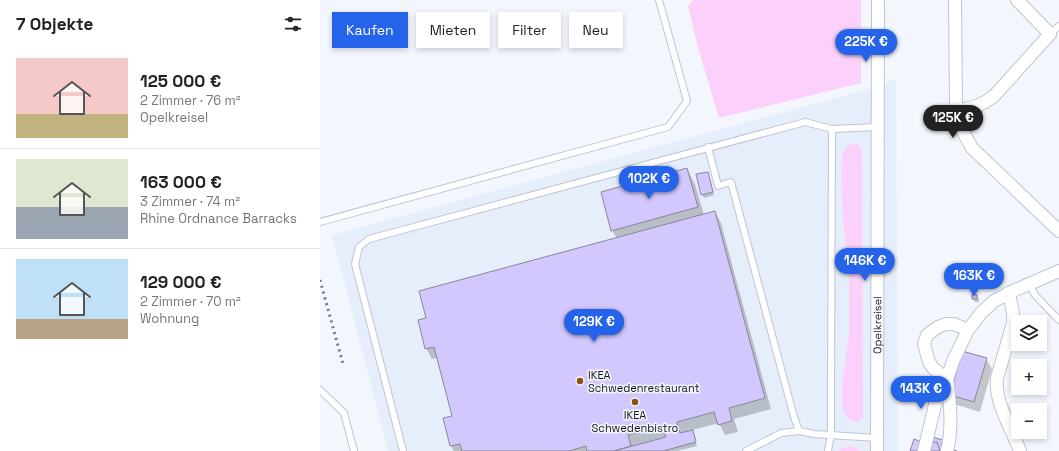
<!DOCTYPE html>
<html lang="de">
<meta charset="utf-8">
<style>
body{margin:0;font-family:"Space Grotesk",sans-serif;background:#f2f2f2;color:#222;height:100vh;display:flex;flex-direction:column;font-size:15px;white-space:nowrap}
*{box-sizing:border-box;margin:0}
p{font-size:13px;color:#767676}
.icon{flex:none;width:22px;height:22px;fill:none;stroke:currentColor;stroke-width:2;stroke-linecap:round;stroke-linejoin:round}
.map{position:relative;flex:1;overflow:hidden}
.panel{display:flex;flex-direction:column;background:#fff;width:320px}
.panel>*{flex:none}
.top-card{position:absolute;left:12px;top:12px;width:380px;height:36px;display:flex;gap:8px}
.controls{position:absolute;left:691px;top:315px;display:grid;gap:8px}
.controls a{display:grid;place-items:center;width:36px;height:36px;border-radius:0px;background:#fff;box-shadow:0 2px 6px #0003;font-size:20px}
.price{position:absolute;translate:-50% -34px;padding:0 9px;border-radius:14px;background:#2563eb;color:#fff;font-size:13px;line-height:26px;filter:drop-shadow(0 1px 2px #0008)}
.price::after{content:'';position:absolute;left:50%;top:24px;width:12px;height:9px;margin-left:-6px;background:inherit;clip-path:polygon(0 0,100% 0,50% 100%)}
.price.current{background:#222;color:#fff}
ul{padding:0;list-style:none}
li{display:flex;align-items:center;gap:12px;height:100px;padding:0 16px}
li+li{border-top:1px solid #e0e0e0}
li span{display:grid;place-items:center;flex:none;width:112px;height:80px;border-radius:0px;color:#555}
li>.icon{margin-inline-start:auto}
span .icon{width:48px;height:48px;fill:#fffc;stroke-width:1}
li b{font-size:17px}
h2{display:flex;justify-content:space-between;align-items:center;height:48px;padding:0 16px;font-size:17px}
.pill{padding:0 14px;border-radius:0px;background:#fff;box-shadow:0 2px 6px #0003;font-size:14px;line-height:36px}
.pill.current{background:#2563eb;color:#fff}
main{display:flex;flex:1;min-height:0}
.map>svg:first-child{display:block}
</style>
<main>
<section class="panel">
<h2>7 Objekte<svg class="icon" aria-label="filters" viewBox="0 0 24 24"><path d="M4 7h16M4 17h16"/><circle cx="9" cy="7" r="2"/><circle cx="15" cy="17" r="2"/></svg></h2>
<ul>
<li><span style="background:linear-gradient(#f6c9c9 70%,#c2b280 0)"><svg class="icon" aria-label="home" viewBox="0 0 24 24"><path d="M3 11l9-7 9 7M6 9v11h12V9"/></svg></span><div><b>125 000 €</b><p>2 Zimmer · 76 m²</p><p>Opelkreisel</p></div></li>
<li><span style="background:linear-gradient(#dfe7d0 60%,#9aa5b1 0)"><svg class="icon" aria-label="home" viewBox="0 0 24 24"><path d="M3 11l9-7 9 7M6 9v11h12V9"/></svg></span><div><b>163 000 €</b><p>3 Zimmer · 74 m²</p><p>Rhine Ordnance Barracks</p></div></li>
<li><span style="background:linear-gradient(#bfe0f5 75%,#b9a48a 0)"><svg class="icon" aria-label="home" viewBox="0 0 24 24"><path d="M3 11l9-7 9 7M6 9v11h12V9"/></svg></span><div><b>129 000 €</b><p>2 Zimmer · 70 m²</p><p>Wohnung</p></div></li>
</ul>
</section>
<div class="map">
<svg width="739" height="451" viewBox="0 0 739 451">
<rect width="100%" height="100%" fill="#f3f7fd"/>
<!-- built -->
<path fill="#e6eefb" d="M576 79 578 451H68L12 235 545 90Z"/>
<!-- green -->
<g fill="#fbd1fc">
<path d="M373 0H541V83L399 118 378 48 368 6Z"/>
<path d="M531 144 538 145 542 151 543 418 536 422 527 418 522 407V385L529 333V274L533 273V256H527C525 238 517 163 524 150 525 148 529 146 531 144Z"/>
<path d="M533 446 540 451H520L521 448Z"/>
</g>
<!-- shadow -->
<g fill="#0003">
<path d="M367 169 375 184 384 215 395 212 401 223 451 409 414 419 418 432 405 435 399 423 372 430 377 446 357 451H134L131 446 124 419 134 416 118 358 112 359 106 348 297 239 292 230Z"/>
<path d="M388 173 394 195 384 198 382 194Z"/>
<path d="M657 296 659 299V302H655L653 299Z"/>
<path d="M666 359 672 369 660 412 637 405 631 395Z"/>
</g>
<!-- building -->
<g fill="#d2c8fd" stroke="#898795">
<path d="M367 168 378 207 291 231 281 192Z"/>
<path d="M388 172 393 192 381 195 376 174Z"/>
<path d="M395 211 445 398 409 408 412 421 398 425 394 412 357 422 358 428 352 430 344 432 343 426 308 435 311 446 294 451H267L266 446 249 451H142L140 444 130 446 123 418 132 416 114 347 105 349 98 320 106 318 99 291Z"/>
<path d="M652 294 657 295V299H652Z"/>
<path d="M642 351 667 358 654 402 630 395Z"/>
<path d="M358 428 360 433 373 430 376 442 343 451H294L346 437 344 432Z"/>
<path d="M612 437 623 440 621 446 637 451H590L594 439 610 445Z"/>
<path d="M614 442H617L620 451H607L610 445Z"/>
</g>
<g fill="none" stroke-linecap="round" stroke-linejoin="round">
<!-- lane casing -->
<g stroke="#bdc5d3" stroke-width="8">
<g id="lane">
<path d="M730 34 739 26"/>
<path d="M388 147 398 186 411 182 474 417 479 431"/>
<path d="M0 222 348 127 367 101 339 0"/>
<path d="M709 284 715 295 739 320"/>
<path d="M0 390 24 413 34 451"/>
<path d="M83 451 35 264 39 247 49 239 485 122 512 129 557 127"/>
<path d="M426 451 461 433 479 431 494 434 557 438"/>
<path d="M508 451 511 434V397L512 129"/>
</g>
</g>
<!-- street casing -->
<g stroke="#bdc5d3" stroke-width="14">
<g id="street">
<path d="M635 0 636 106 638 119 642 130 652 148 739 231"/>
<path d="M637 110C652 108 661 106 674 96L730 34 697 0"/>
<path d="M688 293C692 304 694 312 693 323L677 378C674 402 692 429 700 451"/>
<path id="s1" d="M557 451 558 0"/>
<path d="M604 451 615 405 627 379 633 361 648 330 661 313 674 301 693 291 739 271"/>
<path d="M627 451C633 427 630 403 627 379L613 368 609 362 604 344 607 335 618 327 626 324H634L648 330"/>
</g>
</g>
<!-- lane -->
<use href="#lane" stroke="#fff" stroke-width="6"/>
<!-- street -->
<use href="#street" stroke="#fff" stroke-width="12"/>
<!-- rail -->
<path stroke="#74787d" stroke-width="3" stroke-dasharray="2 4" stroke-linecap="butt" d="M0 280 23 364"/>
</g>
<!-- markers -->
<g fill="#8d5110" stroke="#f3f7fd" stroke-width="1.5">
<circle cx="260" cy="381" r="4"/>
<circle cx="315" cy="402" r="4"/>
</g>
<g text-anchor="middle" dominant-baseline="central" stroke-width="3" stroke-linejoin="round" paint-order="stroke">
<!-- street labels -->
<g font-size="11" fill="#13161b" stroke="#f3f7fd">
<text stroke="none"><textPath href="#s1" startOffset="126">Opelkreisel</textPath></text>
</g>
<!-- poi labels -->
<g font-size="11" fill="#13161b" stroke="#f3f7fd" text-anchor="start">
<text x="268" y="375">IKEA<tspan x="268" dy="13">Schwedenrestaurant</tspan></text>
<text x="315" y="415" text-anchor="middle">IKEA<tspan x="315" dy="13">Schwedenbistro</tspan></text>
</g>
</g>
</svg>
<div class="controls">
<a><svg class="icon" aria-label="layers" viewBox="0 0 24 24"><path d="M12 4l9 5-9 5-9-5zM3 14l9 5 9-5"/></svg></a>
<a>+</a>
<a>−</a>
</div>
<b class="price" style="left:546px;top:63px">225K €</b>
<b class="price current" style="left:633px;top:139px">125K €</b>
<b class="price" style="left:329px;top:200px">102K €</b>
<b class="price" style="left:545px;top:282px">146K €</b>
<b class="price" style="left:654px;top:297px">163K €</b>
<b class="price" style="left:274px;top:343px">129K €</b>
<b class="price" style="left:601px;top:410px">143K €</b>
<div class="top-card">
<a class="pill current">Kaufen</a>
<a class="pill">Mieten</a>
<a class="pill">Filter</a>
<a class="pill">Neu</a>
</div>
</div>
</main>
